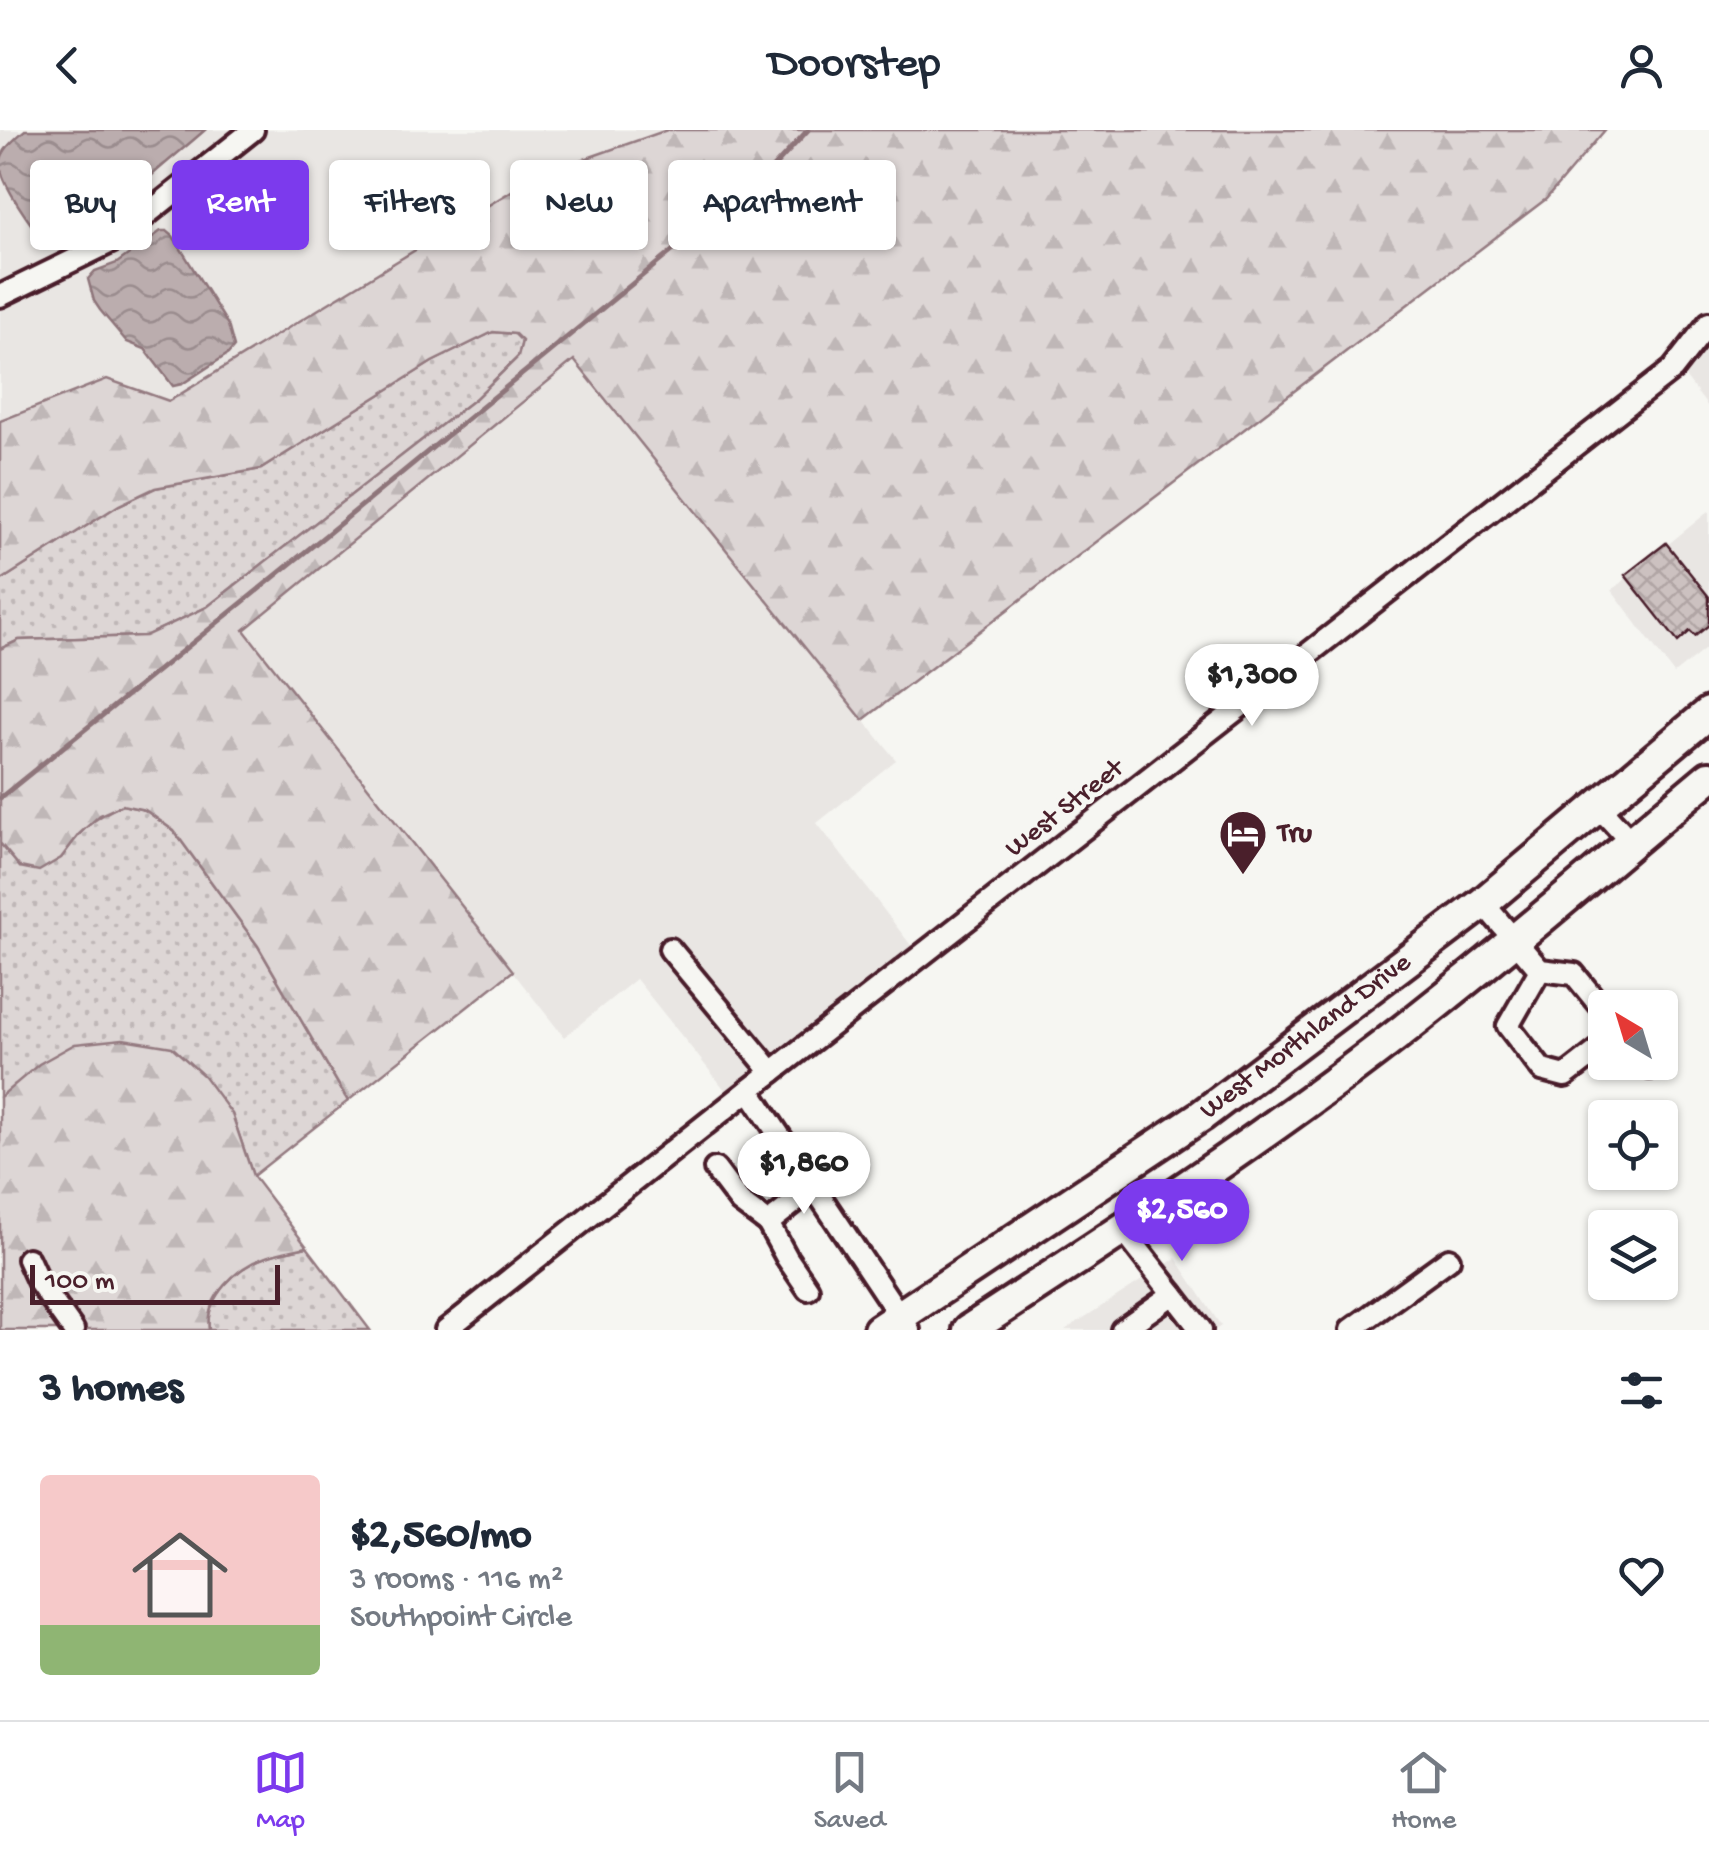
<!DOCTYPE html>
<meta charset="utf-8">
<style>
body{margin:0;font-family:"Gochi Hand",sans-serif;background:#f2f2f3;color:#1f2937;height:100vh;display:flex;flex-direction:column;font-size:38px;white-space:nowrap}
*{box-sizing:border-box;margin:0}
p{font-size:32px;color:#747a83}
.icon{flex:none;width:55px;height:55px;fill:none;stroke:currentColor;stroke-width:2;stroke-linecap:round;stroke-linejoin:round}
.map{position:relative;height:1200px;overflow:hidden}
.details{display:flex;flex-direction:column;background:#fff;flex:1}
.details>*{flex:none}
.top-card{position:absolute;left:30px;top:30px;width:1000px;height:90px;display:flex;gap:20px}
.needle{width:65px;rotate:322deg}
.fabs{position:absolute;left:1588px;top:860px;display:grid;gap:20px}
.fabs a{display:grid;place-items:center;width:90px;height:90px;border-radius:10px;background:#fff;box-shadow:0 2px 8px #0004;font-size:50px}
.scale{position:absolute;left:30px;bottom:25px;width:250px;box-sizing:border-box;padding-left:10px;border:5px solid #4a1f2b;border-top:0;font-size:28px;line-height:35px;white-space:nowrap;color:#4a1f2b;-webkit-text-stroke:8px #f6f6f2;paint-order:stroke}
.price{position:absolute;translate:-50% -85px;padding:0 22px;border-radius:35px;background:#fff;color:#222;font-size:32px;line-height:65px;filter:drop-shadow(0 2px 5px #0008)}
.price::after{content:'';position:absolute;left:50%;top:60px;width:30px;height:22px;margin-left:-15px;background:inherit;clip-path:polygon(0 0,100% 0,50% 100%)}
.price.active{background:#7c3aed;color:#fff}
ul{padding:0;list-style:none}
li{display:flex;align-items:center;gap:30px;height:250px;padding:0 40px}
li+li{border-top:2px solid #e0e1e3}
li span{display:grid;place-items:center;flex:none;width:280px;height:200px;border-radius:10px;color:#555}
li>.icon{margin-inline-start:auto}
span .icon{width:120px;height:120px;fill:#fffc;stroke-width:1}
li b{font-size:42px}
h2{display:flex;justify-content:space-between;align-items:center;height:120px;padding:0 40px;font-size:42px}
.tag{padding:0 35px;border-radius:10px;background:#fff;box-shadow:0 2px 8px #0004;font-size:35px;line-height:90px}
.tag.active{background:#7c3aed;color:#fff}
header{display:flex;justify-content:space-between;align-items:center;height:130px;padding:0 40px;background:#fff;font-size:45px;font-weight:600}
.tabs{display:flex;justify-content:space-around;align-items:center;height:140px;border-top:2px solid #e0e1e3;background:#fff;font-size:28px;color:#747a83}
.tabs a{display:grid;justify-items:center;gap:5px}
.tabs .active{color:#7c3aed}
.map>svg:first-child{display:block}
</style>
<header><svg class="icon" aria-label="back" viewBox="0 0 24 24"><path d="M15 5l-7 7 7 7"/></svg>Doorstep<svg class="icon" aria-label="person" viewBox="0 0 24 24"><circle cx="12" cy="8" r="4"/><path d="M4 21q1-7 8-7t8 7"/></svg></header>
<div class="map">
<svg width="1709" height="1200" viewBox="0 0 1709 1200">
<defs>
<pattern id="green-dots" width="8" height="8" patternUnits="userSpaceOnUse" patternTransform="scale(2.5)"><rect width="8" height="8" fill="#ddd6d5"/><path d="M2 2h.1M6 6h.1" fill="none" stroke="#bfb7b7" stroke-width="1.8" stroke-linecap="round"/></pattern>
<pattern id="forest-firs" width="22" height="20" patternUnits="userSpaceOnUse" patternTransform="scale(2.5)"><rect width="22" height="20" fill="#ddd6d5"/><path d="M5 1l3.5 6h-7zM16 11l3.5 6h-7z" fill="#bfb7b7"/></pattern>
<pattern id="water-waves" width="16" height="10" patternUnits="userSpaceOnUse" patternTransform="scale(2.5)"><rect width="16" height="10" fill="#bbadae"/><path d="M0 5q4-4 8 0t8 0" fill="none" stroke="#9a8c8e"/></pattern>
<pattern id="building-cross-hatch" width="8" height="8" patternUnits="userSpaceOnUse" patternTransform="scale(2.5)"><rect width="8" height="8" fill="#ccc1c0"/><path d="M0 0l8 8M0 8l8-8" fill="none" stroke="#b1a5a5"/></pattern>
</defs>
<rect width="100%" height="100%" fill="#f6f6f2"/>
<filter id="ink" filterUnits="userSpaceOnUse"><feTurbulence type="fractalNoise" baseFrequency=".01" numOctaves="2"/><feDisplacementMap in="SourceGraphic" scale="20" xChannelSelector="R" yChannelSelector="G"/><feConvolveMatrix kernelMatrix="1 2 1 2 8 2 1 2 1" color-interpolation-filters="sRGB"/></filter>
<g filter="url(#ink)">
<!-- built -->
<g fill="#e9e6e3">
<path d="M0 0H667L536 47 168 271 107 249 0 291Z"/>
<path d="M1709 209V278L1683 244Z"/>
<path d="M575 229 896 630 817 693 913 818 726 961 636 849 564 907 244 500Z"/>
<path d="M1709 381V516L1674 544 1612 460Z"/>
<path d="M1176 1128 1221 1196 1215 1200H1065Z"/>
</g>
<!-- green -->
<g fill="url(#green-dots)" stroke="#947a80" stroke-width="2.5">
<path d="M493 202 515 204 522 211 518 227 476 268 207 477 146 506 19 510 0 519V451L119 375 155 358 261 339 432 232Z"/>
<path d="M122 675 145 680 174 701 258 816 348 971 253 1046 232 984 0 967V713L20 737 61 728C81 701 90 689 122 675Z"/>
<path d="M307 1117 370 1200H209C204 1167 237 1137 266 1127 279 1122 294 1120 307 1117Z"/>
</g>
<!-- forest -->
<g fill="url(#forest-firs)" stroke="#947a80" stroke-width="2.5">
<path d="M667 0H1605L1546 69 863 590 574 230 244 500 513 841 348 971 258 816 174 701 145 680 122 675 100 685 79 704 61 728 39 741 20 737 0 713V519L19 510 145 506 207 477 476 268 518 227 522 211 515 204 493 202 432 232 261 339 155 358 119 375 0 451V291L107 249 169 271 536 46Z"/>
<path d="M123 909 172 917 204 946 232 984 253 1046 307 1117C294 1120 279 1122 266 1127 237 1137 204 1167 209 1200H0V967L39 934 75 914Z"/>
</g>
<!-- water -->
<g fill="url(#water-waves)" stroke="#8e747a" stroke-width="2.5">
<path d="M25 0H205C188 15 169 30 151 46 131 63 73 131 45 113 32 96 0 54 0 33 2 19 15 9 25 0Z"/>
<path d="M161 101H167L173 106 228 195 234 217 228 224 182 254 173 256 145 219 127 212 100 180 94 171 88 149 95 141 117 133Z"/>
</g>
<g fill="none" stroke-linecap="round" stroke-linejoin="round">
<!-- stream -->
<path stroke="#8e747a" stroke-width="5" d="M0 668 326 405 771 40 808 0"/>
</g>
<!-- building -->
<path fill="url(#building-cross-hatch)" stroke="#4a1f2b" stroke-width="2.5" d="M1666 413 1709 467V495L1695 506 1690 501 1678 512 1625 445Z"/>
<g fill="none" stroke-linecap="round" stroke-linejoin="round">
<!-- minor casing -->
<g stroke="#4a1f2b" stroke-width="28">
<g id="minor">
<path d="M0 166 113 111 253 0"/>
<path d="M1598 676 1631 712"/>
<path d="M1483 773 1540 840 1574 844 1605 882"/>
<path d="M670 819 772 942"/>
<path d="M1540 840 1508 896 1542 940 1565 946 1605 915"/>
<path d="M1646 932 1650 938"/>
<path d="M749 960 909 1200"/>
<path d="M715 1039 740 1072 768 1093 814 1057"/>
<path d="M768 1093 787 1128 808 1159"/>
<path d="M1123 1100 1201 1200"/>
<path d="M28 1129 38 1151 73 1200"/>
<path d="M446 1200 749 960 1673 239 1709 193"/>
<path d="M1122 1200 1173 1164"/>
<path d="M1351 1200 1449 1129"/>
</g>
</g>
<!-- highway casing -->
<g stroke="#4a1f2b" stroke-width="38">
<g id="highway">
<path id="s1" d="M879 1200 1201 986 1483 773 1709 583"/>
<path d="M969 1200C1130 1095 1291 991 1441 870 1532 798 1620 721 1709 647"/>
</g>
</g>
<!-- minor -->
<use href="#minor" stroke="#f6f6f2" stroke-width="20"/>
<!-- highway -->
<use href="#highway" stroke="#f6f6f2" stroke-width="30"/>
</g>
</g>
<!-- icons -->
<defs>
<g id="hotel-pin" transform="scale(2.5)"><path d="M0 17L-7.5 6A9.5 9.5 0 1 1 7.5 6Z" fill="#4a1f2b" stroke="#f6f6f2"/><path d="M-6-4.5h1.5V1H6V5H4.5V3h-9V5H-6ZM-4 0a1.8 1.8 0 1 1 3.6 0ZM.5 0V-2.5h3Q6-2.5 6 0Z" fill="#fff"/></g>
</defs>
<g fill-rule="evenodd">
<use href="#hotel-pin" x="1243" y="704"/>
</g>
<g text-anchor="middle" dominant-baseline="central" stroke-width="9" stroke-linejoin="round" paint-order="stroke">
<!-- street labels -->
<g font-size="28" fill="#4a1f2b" stroke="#f6f6f2">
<text transform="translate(1065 679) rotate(-38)">West Street</text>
<text stroke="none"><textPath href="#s1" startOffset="518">West Morthland Drive</textPath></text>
</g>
<!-- poi labels -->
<g font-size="28" font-weight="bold" fill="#4a1f2b" stroke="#f6f6f2" text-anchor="start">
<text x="1278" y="704">Tru</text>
</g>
</g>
</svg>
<div class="fabs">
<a><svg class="needle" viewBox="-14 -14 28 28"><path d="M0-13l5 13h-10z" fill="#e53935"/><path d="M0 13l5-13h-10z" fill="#747a83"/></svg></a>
<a><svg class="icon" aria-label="locate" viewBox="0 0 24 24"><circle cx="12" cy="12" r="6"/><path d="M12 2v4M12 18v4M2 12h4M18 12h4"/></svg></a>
<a><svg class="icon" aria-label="layers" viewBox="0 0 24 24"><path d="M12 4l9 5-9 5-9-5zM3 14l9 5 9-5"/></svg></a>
</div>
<div class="scale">100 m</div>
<b class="price" style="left:1252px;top:599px">$1,300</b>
<b class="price" style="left:804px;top:1087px">$1,860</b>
<b class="price active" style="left:1182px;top:1134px">$2,560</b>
<div class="top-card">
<a class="tag">Buy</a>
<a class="tag active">Rent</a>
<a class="tag">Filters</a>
<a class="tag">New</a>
<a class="tag">Apartment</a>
</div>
</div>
<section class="details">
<h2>3 homes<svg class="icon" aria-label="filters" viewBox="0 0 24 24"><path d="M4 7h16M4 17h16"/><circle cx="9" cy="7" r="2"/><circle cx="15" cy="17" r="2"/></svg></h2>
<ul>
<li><span style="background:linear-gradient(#f6c9c9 75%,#8fb573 0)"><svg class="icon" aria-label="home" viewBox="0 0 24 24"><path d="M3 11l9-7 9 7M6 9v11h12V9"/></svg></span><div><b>$2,560/mo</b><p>3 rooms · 116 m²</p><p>Southpoint Circle</p></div><svg class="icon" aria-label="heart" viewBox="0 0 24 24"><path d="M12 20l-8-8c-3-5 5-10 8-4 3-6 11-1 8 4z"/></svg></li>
</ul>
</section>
<nav class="tabs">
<a class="active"><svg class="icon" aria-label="map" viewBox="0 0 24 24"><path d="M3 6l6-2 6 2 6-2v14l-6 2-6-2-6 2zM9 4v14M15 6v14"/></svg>Map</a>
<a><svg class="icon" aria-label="saved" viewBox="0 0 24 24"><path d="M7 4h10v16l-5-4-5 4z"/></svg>Saved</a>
<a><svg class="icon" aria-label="home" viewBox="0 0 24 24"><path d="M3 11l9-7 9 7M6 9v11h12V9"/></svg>Home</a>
</nav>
